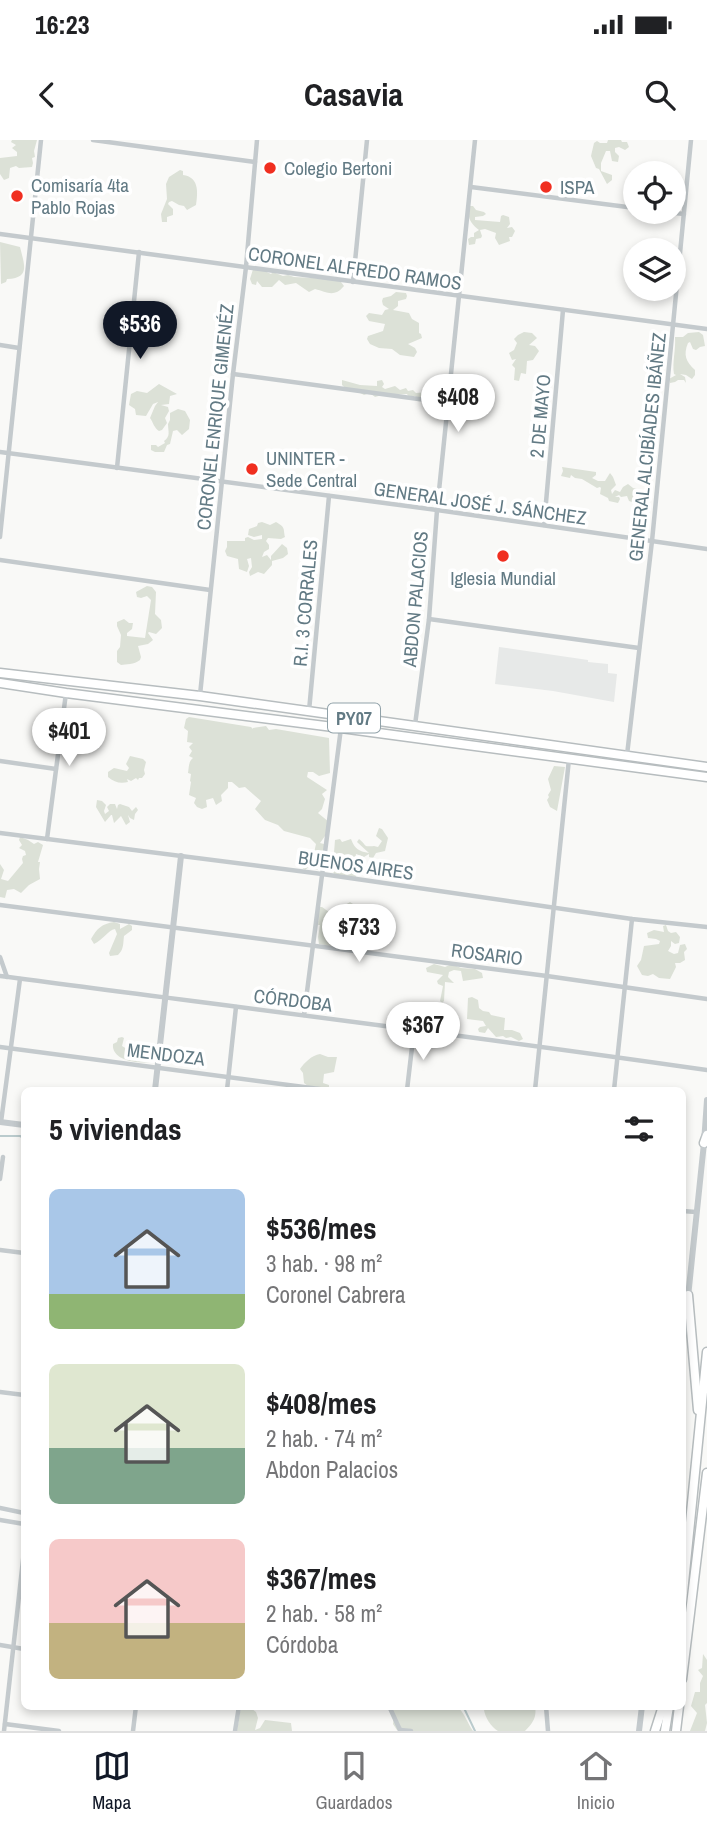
<!DOCTYPE html>
<html lang="es">
<meta charset="utf-8">
<style>
body{margin:0;font-family:"Archivo Narrow",sans-serif;background:#f6f6f6;color:#202124;height:100vh;display:flex;flex-direction:column;font-size:26px;white-space:nowrap}
*{box-sizing:border-box;margin:0}
p{font-size:23px;color:#757577}
.icon{flex:none;width:38px;height:38px;fill:none;stroke:currentColor;stroke-width:2;stroke-linecap:round;stroke-linejoin:round}
.map{position:relative;flex:1;overflow:hidden}
.drawer{position:absolute;left:21px;top:947px;width:665px;height:623px;display:flex;flex-direction:column;background:#fff;border-radius:10px;box-shadow:0 4px 10px #0003}
.drawer>*{flex:none}
.fabs{position:absolute;left:623px;top:21px;display:grid;gap:14px}
.fabs a{display:grid;place-items:center;width:63px;height:63px;border-radius:50%;background:#fff;box-shadow:0 4px 10px #0003;font-size:35px}
.price{position:absolute;translate:-50% -60px;padding:0 16px;border-radius:24px;background:#fff;color:#222;font-size:23px;line-height:46px;filter:drop-shadow(0 2px 4px #0008)}
.price::after{content:'';position:absolute;left:50%;top:42px;width:21px;height:16px;margin-left:-10px;background:inherit;clip-path:polygon(0 0,100% 0,50% 100%)}
.price.current{background:#111827;color:#fff}
ul{padding:0;list-style:none}
li{display:flex;align-items:center;gap:21px;height:175px;padding:0 28px}
li span{display:grid;place-items:center;flex:none;width:196px;height:140px;border-radius:10px;color:#555}
li>.icon{margin-inline-start:auto}
span .icon{width:84px;height:84px;fill:#fffc;stroke-width:1}
li b{font-size:30px}
h2{display:flex;justify-content:space-between;align-items:center;height:84px;padding:0 28px;font-size:30px}
.status{display:flex;justify-content:space-between;align-items:center;height:49px;padding:0 35px;background:#fff;direction:ltr}
.status svg{height:19px;fill:currentColor}
header{display:flex;justify-content:space-between;align-items:center;height:91px;padding:0 28px;background:#fff;font-size:32px;font-weight:700}
.tab-bar{display:flex;justify-content:space-around;align-items:center;height:98px;border-top:2px solid #e0e0e0;background:#fff;font-size:19px;color:#757577}
.tab-bar a{display:grid;justify-items:center;gap:4px}
.tab-bar .current{color:#111827}
.map>svg:first-child{display:block}
</style>
<div class="status"><b>16:23</b><svg viewBox="0 0 49 12"><path d="M0 12V9h3v3zM5 12V6h3v6zM10 12V3h3v9zM15 12V0h3v12zM26 1h20v11H26zM47 4h2v5h-2z"/></svg></div>
<header><svg class="icon" aria-label="back" viewBox="0 0 24 24"><path d="M15 5l-7 7 7 7"/></svg>Casavia<svg class="icon" aria-label="search" viewBox="0 0 24 24"><circle cx="10" cy="10" r="6"/><path d="M15 15l6 6"/></svg></header>
<div class="map">
<svg width="707" height="1591" viewBox="0 0 707 1591">
<rect width="100%" height="100%" fill="#f9f9f7"/>
<!-- built -->
<path fill="#e7e9e8" d="M499 507 588 520V522L608 524V533L617 534 614 562 553 551 495 544Z"/>
<!-- green -->
<g fill="#dce1d7">
<path d="M12 0H37L34 11 35 17 32 18 33 23 32 27 19 28 16 26 10 28 9 38 4 40 0 34V18L17 16V12L12 8 16 5 11 2Z"/>
<path d="M608 0H621L622 2H627L629 7 625 10 619 7 615 8V12L619 16 618 22 612 21 610 11H606L601 23V31L612 35V40L607 44 599 29 596 28 591 16 594 3 597 1 600 3H607Z"/>
<path d="M180 30 183 31V35C199 37 198 52 196 65L187 70 184 66 179 65 172 61 169 62 168 64 173 69V75L167 77V82H162L161 74 167 59 166 44 169 37Z"/>
<path d="M470 66H473L476 70 484 72 486 74 483 76 475 77V80L500 82 501 76 503 75 509 77 510 84 507 88 512 87 515 91 512 97H509L510 101 499 105 495 98 496 93 485 89 480 90 482 96 481 98 476 99 475 104 469 105 468 99 471 97H474V93L479 90C471 84 466 77 470 66Z"/>
<path d="M0 102 20 107C24 124 31 138 7 139L6 142 1 144Z"/>
<path d="M254 126 271 134 273 132 283 136 288 135 294 137 332 139 341 142 344 146C334 158 327 152 315 149L309 152 296 143 285 145 279 140 272 147H262L257 141 256 145 252 144 250 139Z"/>
<path d="M396 152 406 153 407 156 406 159 398 161V166L393 170 409 173 412 179 419 183V193L421 194 422 198 408 204 415 208 417 212 414 217 400 215 392 209 379 208 370 204 367 199 368 196 383 191 385 184 369 181 366 176 369 173 382 175 385 170 389 169 383 165 382 161 383 158 391 156Z"/>
<path d="M524 192 532 193 537 198 529 205 535 206 539 211 533 220 527 221 526 234 521 233 519 241 514 240 515 228 512 225 516 219 512 220 509 213 514 210 517 203 514 199 518 195Z"/>
<path d="M699 192 703 195 705 206 700 207 696 210 693 209 690 202 688 203C683 215 686 222 695 230V235L692 239 686 235 680 234 685 237 686 243 684 240H678L675 242 670 243 669 239 676 235 674 234C672 222 676 210 675 197H683L688 193Z"/>
<path d="M342 240 360 245 377 246V241L382 240 384 244 382 247 385 249 395 246 400 250 406 248 408 251 413 250 416 253 428 252 430 256 429 259 417 258 415 256 409 257 407 254C396 255 386 253 375 257L370 253 364 255C357 250 347 251 342 245Z"/>
<path d="M159 244 177 254 170 256 169 264 161 265 168 267 169 271 165 278 167 283 162 290 159 291C154 288 153 282 150 278L155 266 158 262 153 264 146 276 136 275 135 269 129 265 131 254 137 251 147 253Z"/>
<path d="M178 269 185 271 190 280 189 289 182 295 177 290 173 291 170 304 167 305 164 312H155L151 310V305H156L158 307 165 303 164 301C171 296 168 292 168 284L170 280V273Z"/>
<path d="M562 327 596 332V335L592 338 598 341H605L610 333 613 337 616 345 611 350 612 354 615 350 620 352 623 347 628 344 633 348 637 349V357L632 362 629 361 627 356 621 357 619 355 615 357H619L620 359 618 363 609 361 608 358 600 354 601 348 600 347 597 348 582 339 575 338 571 335 570 338 561 336 563 331Z"/>
<path d="M262 382 270 385 276 382C286 388 283 388 285 397L281 399 268 398 266 401 269 405V409L264 412 262 417 267 415 271 420V416L282 404 287 408 288 414 283 418 272 421V425L264 434 258 432 250 436 249 432 252 427 251 418 247 419 249 426 247 432 239 429 238 419 227 416 225 411 227 407V401H245V398L248 397 254 400 262 399V395L254 397 248 395 249 389 257 386 258 383Z"/>
<path d="M147 446 152 447 156 452 155 474 161 480 162 488 156 494 149 492 148 493 153 500 148 504 138 506 141 517 140 520C134 525 126 524 121 525L117 522V511L120 507 121 495 117 486V482L124 479 129 483H133L132 489 127 493V496L145 498 151 460 147 456 141 458 137 457 136 452Z"/>
<path d="M189 577 251 587 253 589V588L266 586 269 590 276 589 329 598 330 633 319 636 313 632H308L307 637 327 650 322 654 325 659 322 669 318 673 329 682 325 696 320 703 324 704V715L321 717 323 724 321 725V728L317 730 313 729 311 723 309 724V727L305 730 299 725 300 717H309L311 722 312 718 318 717 314 713 316 704 310 698 284 691 278 685 265 680 255 669 261 661 245 647 239 648 232 642H228V648L221 655 222 661 216 665 213 658 206 660 207 667 202 669 197 667 194 663 196 658 189 655 191 642 190 641 191 634 188 633C189 628 188 622 193 618L189 616 192 611 189 607 193 603 187 602 188 591 184 588 186 579Z"/>
<path d="M130 616 143 619 146 622 144 630 145 634 142 638H139L138 640 136 638 131 641 127 639 128 642C120 644 114 642 108 637V632L114 628 127 631 129 628 126 624Z"/>
<path d="M554 626 565 627 557 671 550 667 547 660 549 657 548 655 551 650 548 639Z"/>
<path d="M97 660 102 661 106 665 104 671 105 674 109 671 107 667 110 664H115L117 669 118 665 120 664 129 667 132 671 136 667 138 670 135 674 134 680 130 678 128 675 130 682 126 685 121 676 114 683 112 675H111L105 682 96 667Z"/>
<path d="M379 688 382 689 388 698 385 711 376 713 373 718 369 717V714L364 717 356 714 355 720 359 721 355 726 348 723 345 724 347 727 355 730 357 734 356 737 334 736 333 728 336 727 333 725 335 700 340 699 342 702 351 699C355 709 358 711 369 713L357 702 359 699C368 706 362 707 374 706L378 707 382 701 376 696Z"/>
<path d="M20 697 28 700 34 704 38 702 43 705 38 722H40L39 729 40 739 29 745 21 753 14 749 7 750 5 758 0 757V724L4 730 1 739 8 741 23 723 22 719 23 716 26 715 25 711 19 708 22 705 19 700Z"/>
<path d="M350 762 353 764 349 771 350 784 344 782 348 776 345 774 338 780 345 787 334 793 337 796V803L330 806 319 804 318 797 320 785H318L319 767H322L329 772 334 773V769L342 766 340 767 343 769 345 765Z"/>
<path d="M114 782 120 784V789L129 784 132 786V790L124 796C123 804 124 809 118 815L110 816 109 813 117 794 115 789C108 790 103 800 94 804L91 799C97 788 102 784 114 782Z"/>
<path d="M666 785 668 791 671 793 676 792 680 797 679 803 675 804 671 801V806L668 811 674 814 678 813 680 805 685 804 687 809 684 812 685 820 680 823H675L676 827 670 839 659 838 653 834 648 836 642 835 637 826 641 820 644 806 659 804 660 801 656 799 648 798 647 793 654 790 664 792 663 786Z"/>
<path d="M434 824 445 827 452 824 461 828 475 829 482 833 483 838 463 841 461 831 454 830 449 832 448 837 454 843 445 842 444 861 442 863 440 861 443 846 438 844 437 841 443 835 427 832 426 828Z"/>
<path d="M472 857 478 860 479 868 483 871 489 872 491 875 505 878 504 890H512L520 893 523 899 519 901 511 897 506 898 503 896 496 897 488 888 485 893 479 892 478 889 480 887 486 886 483 881 467 879 468 858Z"/>
<path d="M122 897 124 898 122 906 127 909 128 915H135L136 905 151 907 152 903H155L159 909 156 921C143 925 111 922 113 904L117 902 118 898Z"/>
<path d="M320 914 328 917H337L334 932 324 934 323 943 329 945V947C322 949 315 946 308 946L304 943 303 933 300 929C304 923 312 915 320 914Z"/>
<path d="M703 1514 707 1520V1563L705 1565 707 1583 705 1591H690L697 1573 691 1566 695 1552H700V1543L703 1536 698 1530 702 1528Z"/>
<path d="M241 1566H252V1569L256 1572 258 1578 255 1590 260 1588 265 1580 291 1583 292 1591H237Z"/>
<path d="M389 1566H457C465 1574 467 1582 473 1591H402L397 1590 393 1584 394 1577Z"/>
<path d="M481 1566H535C537 1577 533 1583 525 1591H498C491 1587 485 1577 484 1570L481 1568Z"/>
</g>
<g fill="none" stroke-linecap="round" stroke-linejoin="round">
<!-- stream -->
<g stroke="#bacbcd" stroke-width="2">
<path d="M0 996H20L24 998"/>
<path d="M463 1566 475 1591"/>
</g>
<!-- trunk casing -->
<g stroke="#b7bdbf" stroke-width="11">
<g id="trunk">
<path d="M0 533 200 556 707 627"/>
<path d="M0 543 66 553 341 588 707 637"/>
<path d="M704 1003 707 995"/>
<path d="M688 1155 698 1270"/>
<path d="M682 1463 707 1212"/>
<path d="M682 1539 707 1333"/>
<path d="M655 1591 663 1566"/>
<path d="M665 1591 669 1566"/>
<path d="M676 1591 679 1566"/>
</g>
</g>
<!-- minor -->
<g stroke="#c4cacd" stroke-width="4.5">
<path d="M93 0 255 22"/>
<path d="M471 47 635 68"/>
<path d="M666 72 684 74"/>
<path d="M0 94 707 189"/>
<path d="M353 142 367 0"/>
<path d="M0 205 19 208"/>
<path d="M233 234 448 263"/>
<path d="M0 312 437 370 707 409"/>
<path d="M117 328 139 112"/>
<path d="M544 385 563 170"/>
<path d="M0 397 41 0"/>
<path d="M0 420 210 450"/>
<path d="M429 479 639 508"/>
<path d="M200 555 233 234 246 127 257 0"/>
<path d="M309 571 329 356"/>
<path d="M415 585 429 479 437 370 475 0"/>
<path d="M627 615 652 401 691 0"/>
<path d="M0 621 56 629"/>
<path d="M0 693 322 734 632 779 707 787"/>
<path d="M47 699 66 553"/>
<path d="M0 765 547 836 707 859"/>
<path d="M0 817 7 837"/>
<path d="M0 836C236 867 472 896 707 930"/>
<path d="M304 875 341 588"/>
<path d="M0 907 327 950"/>
<path d="M227 950 236 867"/>
<path d="M407 950 414 890"/>
<path d="M535 950 569 619"/>
<path d="M614 950 632 779"/>
<path d="M1 982 20 839"/>
<path d="M0 1039 3 1017"/>
<path d="M682 1071 696 1072"/>
<path d="M0 1110 24 1113"/>
<path d="M0 1252 24 1255"/>
<path d="M0 1368 24 1373"/>
<path d="M0 1380 24 1384"/>
<path d="M0 1505 24 1509"/>
<path d="M389 1566 400 1590"/>
<path d="M546 1566 548 1591"/>
<path d="M5 1584 59 1591"/>
<path d="M400 1590 411 1591"/>
<path d="M4 1591 24 1411"/>
<path d="M133 1591 136 1566"/>
<path d="M235 1591 239 1566"/>
</g>
<!-- tertiary -->
<g stroke="#c4cacd" stroke-width="6">
<path d="M155 950 181 716"/>
<path d="M0 982 24 985"/>
<path d="M688 1157 704 1003 707 960"/>
<path d="M682 1205 687 1168"/>
<path d="M639 1591 642 1566"/>
</g>
<!-- trunk -->
<use href="#trunk" stroke="#fff" stroke-width="8"/>
</g>
<!-- markers -->
<g fill="#f02f20" stroke="#fff" stroke-width="2.5">
<circle cx="270" cy="28" r="7"/>
<circle cx="546" cy="47" r="7"/>
<circle cx="17" cy="56" r="7"/>
<circle cx="252" cy="329" r="7"/>
<circle cx="503" cy="416" r="7"/>
</g>
<g text-anchor="middle" dominant-baseline="central" stroke-width="7" stroke-linejoin="round" paint-order="stroke">
<!-- shield labels -->
<rect fill="#fff" stroke="#91a2a9" stroke-width="2" x="328" y="563.5" width="52" height="29" rx="5"/>
<g font-size="18" font-weight="bold" fill="#627a84">
<text x="354" y="578">PY07</text>
</g>
<!-- poi labels -->
<g font-size="19" fill="#627a84" stroke="#fff" text-anchor="start">
<text x="284" y="28">Colegio Bertoni</text>
<text x="31" y="45">Comisaría 4ta<tspan x="31" dy="22">Pablo Rojas</tspan></text>
<text x="560" y="47">ISPA</text>
<text x="266" y="318">UNINTER -<tspan x="266" dy="22">Sede Central</tspan></text>
<text x="503" y="438" text-anchor="middle">Iglesia Mundial</text>
</g>
<!-- street labels -->
<g font-size="19" fill="#627a84" stroke="#fff">
<text transform="translate(355 128) rotate(8)">CORONEL ALFREDO RAMOS</text>
<text transform="translate(540 276) rotate(-85)">2 DE MAYO</text>
<text transform="translate(215 277) rotate(-84)">CORONEL ENRIQUE GIMENÉZ</text>
<text transform="translate(647 307) rotate(-84)">GENERAL ALCIBÍADES IBÁÑEZ</text>
<text transform="translate(480 363) rotate(8)">GENERAL JOSÉ J. SÁNCHEZ</text>
<text transform="translate(415 459) rotate(-85)">ABDON PALACIOS</text>
<text transform="translate(305 463) rotate(-85)">R.I. 3 CORRALES</text>
<text transform="translate(356 725) rotate(8)">BUENOS AIRES</text>
<text transform="translate(487 814) rotate(7)">ROSARIO</text>
<text transform="translate(293 860) rotate(7)">CÓRDOBA</text>
<text transform="translate(166 914) rotate(7)">MENDOZA</text>
</g>
</g>
</svg>
<div class="fabs">
<a><svg class="icon" aria-label="locate" viewBox="0 0 24 24"><circle cx="12" cy="12" r="6"/><path d="M12 2v4M12 18v4M2 12h4M18 12h4"/></svg></a>
<a><svg class="icon" aria-label="layers" viewBox="0 0 24 24"><path d="M12 4l9 5-9 5-9-5zM3 14l9 5 9-5"/></svg></a>
</div>
<b class="price current" style="left:140px;top:221px">$536</b>
<b class="price" style="left:458px;top:294px">$408</b>
<b class="price" style="left:69px;top:628px">$401</b>
<b class="price" style="left:359px;top:824px">$733</b>
<b class="price" style="left:423px;top:922px">$367</b>
<section class="drawer">
<h2>5 viviendas<svg class="icon" aria-label="filters" viewBox="0 0 24 24"><path d="M4 7h16M4 17h16"/><circle cx="9" cy="7" r="2"/><circle cx="15" cy="17" r="2"/></svg></h2>
<ul>
<li><span style="background:linear-gradient(#a9c7e8 75%,#8fb573 0)"><svg class="icon" aria-label="home" viewBox="0 0 24 24"><path d="M3 11l9-7 9 7M6 9v11h12V9"/></svg></span><div><b>$536/mes</b><p>3 hab. · 98 m²</p><p>Coronel Cabrera</p></div></li>
<li><span style="background:linear-gradient(#dfe7d0 60%,#7fa58c 0)"><svg class="icon" aria-label="home" viewBox="0 0 24 24"><path d="M3 11l9-7 9 7M6 9v11h12V9"/></svg></span><div><b>$408/mes</b><p>2 hab. · 74 m²</p><p>Abdon Palacios</p></div></li>
<li><span style="background:linear-gradient(#f6c9c9 60%,#c2b280 0)"><svg class="icon" aria-label="home" viewBox="0 0 24 24"><path d="M3 11l9-7 9 7M6 9v11h12V9"/></svg></span><div><b>$367/mes</b><p>2 hab. · 58 m²</p><p>Córdoba</p></div></li>
</ul>
</section>
</div>
<nav class="tab-bar">
<a class="current"><svg class="icon" aria-label="map" viewBox="0 0 24 24"><path d="M3 6l6-2 6 2 6-2v14l-6 2-6-2-6 2zM9 4v14M15 6v14"/></svg>Mapa</a>
<a><svg class="icon" aria-label="saved" viewBox="0 0 24 24"><path d="M7 4h10v16l-5-4-5 4z"/></svg>Guardados</a>
<a><svg class="icon" aria-label="home" viewBox="0 0 24 24"><path d="M3 11l9-7 9 7M6 9v11h12V9"/></svg>Inicio</a>
</nav>
